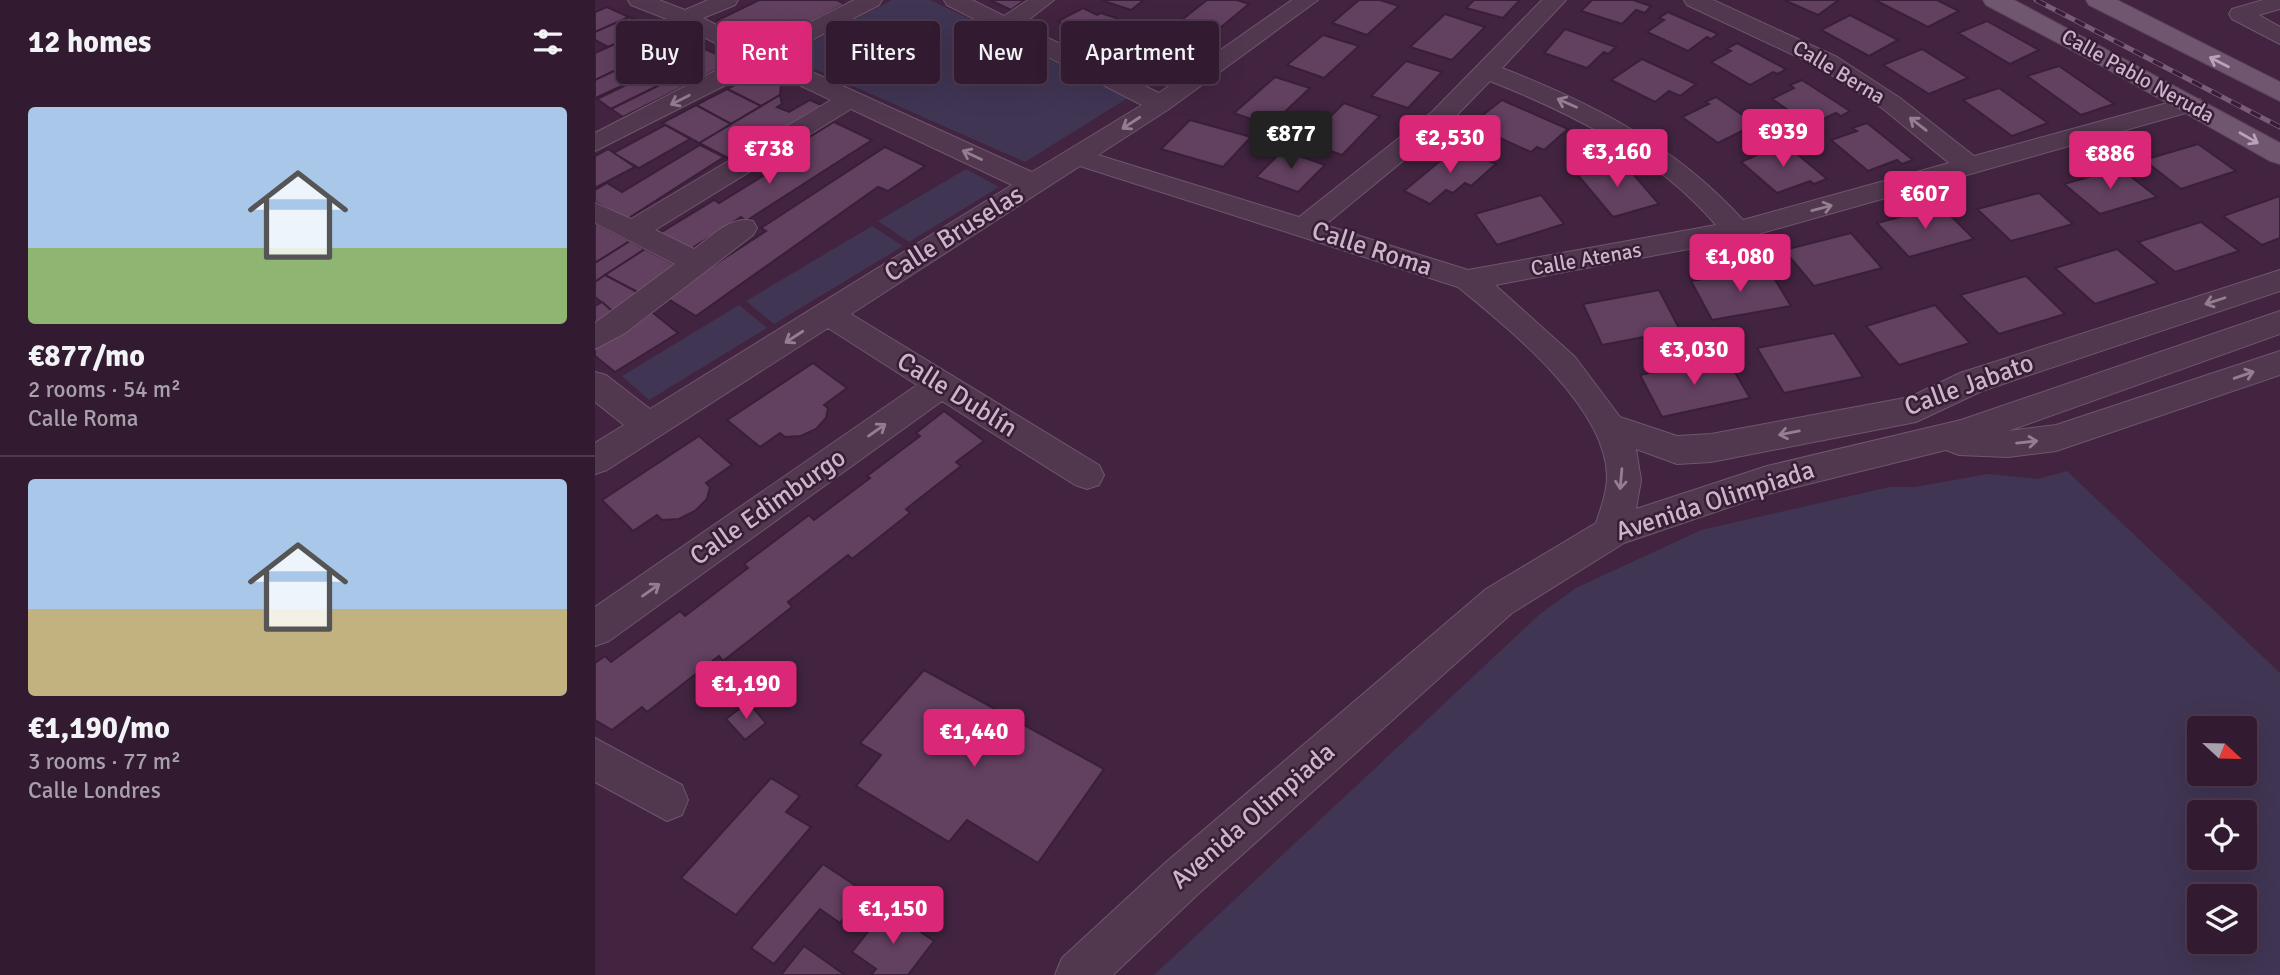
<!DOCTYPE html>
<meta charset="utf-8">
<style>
body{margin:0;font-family:Signika,sans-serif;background:#3a2438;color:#f1f3f6;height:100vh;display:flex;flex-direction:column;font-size:26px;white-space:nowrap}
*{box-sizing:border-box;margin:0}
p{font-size:23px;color:#a8a1ab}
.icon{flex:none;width:38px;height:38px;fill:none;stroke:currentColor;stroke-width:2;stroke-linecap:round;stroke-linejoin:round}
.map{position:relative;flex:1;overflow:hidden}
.details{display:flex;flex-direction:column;background:#321b30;width:595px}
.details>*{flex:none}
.banner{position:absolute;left:21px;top:21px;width:665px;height:63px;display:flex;gap:14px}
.needle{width:46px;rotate:112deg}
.tools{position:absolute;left:1592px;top:716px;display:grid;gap:14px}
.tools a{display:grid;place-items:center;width:70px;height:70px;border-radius:7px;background:#321b30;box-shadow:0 7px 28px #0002,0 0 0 2px #4d394c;font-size:35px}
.price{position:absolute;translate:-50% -60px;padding:0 16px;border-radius:7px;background:#db2777;color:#fff;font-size:23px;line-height:46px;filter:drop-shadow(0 2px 4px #0008)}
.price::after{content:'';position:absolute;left:50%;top:42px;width:21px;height:16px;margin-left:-10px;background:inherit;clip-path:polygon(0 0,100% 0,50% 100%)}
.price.on{background:#222;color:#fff}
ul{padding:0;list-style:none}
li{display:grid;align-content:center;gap:14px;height:371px;padding:0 28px}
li+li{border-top:2px solid #4d394c}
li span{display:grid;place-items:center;height:217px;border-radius:7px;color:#555}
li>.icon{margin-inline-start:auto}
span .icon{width:126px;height:126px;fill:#fffc;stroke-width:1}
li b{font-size:30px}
h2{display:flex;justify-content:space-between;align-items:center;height:84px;padding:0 28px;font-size:30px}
.chip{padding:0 24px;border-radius:7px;background:#321b30;box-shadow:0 7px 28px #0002,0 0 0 2px #4d394c;font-size:24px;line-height:63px}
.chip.on{background:#db2777;color:#fff}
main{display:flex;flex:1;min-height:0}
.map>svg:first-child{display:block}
</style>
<main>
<section class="details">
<h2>12 homes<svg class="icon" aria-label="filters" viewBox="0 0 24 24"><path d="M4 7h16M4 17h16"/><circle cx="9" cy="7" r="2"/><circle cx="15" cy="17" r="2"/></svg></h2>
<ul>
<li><span style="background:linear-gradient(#a9c7e8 65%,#8fb573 0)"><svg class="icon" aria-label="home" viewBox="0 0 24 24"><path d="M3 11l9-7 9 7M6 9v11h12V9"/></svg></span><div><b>€877/mo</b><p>2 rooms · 54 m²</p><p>Calle Roma</p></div></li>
<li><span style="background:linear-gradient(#a9c7e8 60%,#c2b280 0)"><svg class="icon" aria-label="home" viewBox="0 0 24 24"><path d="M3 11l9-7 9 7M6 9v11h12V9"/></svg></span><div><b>€1,190/mo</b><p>3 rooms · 77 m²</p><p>Calle Londres</p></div></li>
</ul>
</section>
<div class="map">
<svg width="1685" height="975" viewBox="0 0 1685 975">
<rect width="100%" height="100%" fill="#422440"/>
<!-- green -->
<g fill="#403553" fill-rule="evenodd">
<path d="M297 0H335L536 96 430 162 190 56Z"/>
<path d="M371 169 404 187 314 242 283 221Z"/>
<path d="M277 226 308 246 179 324 151 301Z"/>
<path d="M144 305 172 328 54 400 27 376Z"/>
<path d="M1472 471 1685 673V975H559L945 614 981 588 1106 530 1295 487H1320L1393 474 1443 479ZM1605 728H1650V774H1605ZM1605 812H1650V858H1605ZM1605 896H1650V942H1605Z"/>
</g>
<!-- building -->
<g fill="#624060" stroke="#391f37" stroke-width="2">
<path d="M164 0H242L250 4 171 46 123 20Z"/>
<path d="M395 0H430L416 10Z"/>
<path d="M506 0H549L536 10Z"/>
<path d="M612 0H642L654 4 619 33 584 22Z"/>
<path d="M764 0H785L804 6 772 35 737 23Z"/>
<path d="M879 0H925L908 18 871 8Z"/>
<path d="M997 0H1038L1056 6 1050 13 1041 10 1027 24 986 11Z"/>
<path d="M1189 0H1244L1223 15Z"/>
<path d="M1280 0H1342L1364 11 1333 27Z"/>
<path d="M12 7 34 17 0 32V12Z"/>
<path d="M488 8 502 15 506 13 521 18 544 29 513 47 463 21Z"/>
<path d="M1073 12 1123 34 1116 39 1112 37 1093 51 1052 32 1069 20 1064 18Z"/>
<path d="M850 14 890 27 857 60 815 47Z"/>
<path d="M1255 15 1303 40 1274 56 1226 30Z"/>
<path d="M34 17 59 27 13 47 0 40V32Z"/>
<path d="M1392 21 1444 50 1415 64 1363 33Z"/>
<path d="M59 27 98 44 61 62 26 42Z"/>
<path d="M970 29 1021 47 1013 54 1009 52 992 68 949 53Z"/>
<path d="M565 33 594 48 551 74 522 59Z"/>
<path d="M728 35 764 46 729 78 692 65Z"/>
<path d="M1142 43 1191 69 1183 74 1178 72 1155 85 1116 62 1136 51 1131 49Z"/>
<path d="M20 44 44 59 0 80V53Z"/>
<path d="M98 44 138 61 98 82 61 62Z"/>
<path d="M1327 49 1373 78 1334 94 1288 65Z"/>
<path d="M44 59 62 70 0 98V80Z"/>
<path d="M1047 59 1101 84 1085 96 1074 91 1060 102 1016 80Z"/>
<path d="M811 61 847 72 813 108 776 96Z"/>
<path d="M70 66 85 75 16 109 2 99Z"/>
<path d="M1464 66 1519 104 1486 115 1432 76Z"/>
<path d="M85 75 98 82 28 117 16 109Z"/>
<path d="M165 76 186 84 185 95 166 106 132 89 153 78Z"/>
<path d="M680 77 715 88 675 126 639 113Z"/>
<path d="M1207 80 1255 111 1246 116 1241 113 1215 125 1177 99 1199 88 1195 85Z"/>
<path d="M1404 88 1453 123 1417 136 1368 100Z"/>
<path d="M132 89 166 106 136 124 101 105Z"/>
<path d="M185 95 187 104 182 107 194 112 215 100 231 107 141 162 104 143Z"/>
<path d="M1121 97 1165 127 1155 132 1151 129 1123 143 1087 117 1114 104 1110 102Z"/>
<path d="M907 100 973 129 949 150 942 147 936 152 898 135 903 131 880 121Z"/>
<path d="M749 103 785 116 747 155 710 142Z"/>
<path d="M101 105 136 124 104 143 67 123Z"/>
<path d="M595 120 656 137 628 167 566 149Z"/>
<path d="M239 122 277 140 151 221 146 217 94 250 65 233 119 200 124 203 212 149 203 144Z"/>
<path d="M1272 123 1318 160 1307 164 1302 160 1273 171 1236 140 1262 131 1257 128Z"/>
<path d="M70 125 95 139 44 168 18 153Z"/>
<path d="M1189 143 1232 179 1219 184 1215 181 1182 193 1146 162Z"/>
<path d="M1603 144 1641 171 1586 189 1549 160Z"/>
<path d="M105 145 129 157 32 219 0 202V190L12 183 27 192Z"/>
<path d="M863 146 901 164 876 186 870 183 858 193 851 190 835 204 809 191Z"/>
<path d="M290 147 330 166 293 191 283 187 101 316 70 297 171 231 166 228Z"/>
<path d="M13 149 40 167 0 188V156Z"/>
<path d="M688 150 730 165 703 192 661 177Z"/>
<path d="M1026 160 1064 204 1018 217 981 173Z"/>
<path d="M1525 168 1562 197 1505 214 1469 184Z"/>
<path d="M1444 193 1478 224 1416 241 1382 209Z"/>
<path d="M946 195 969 224 902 245 880 214Z"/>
<path d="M1685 196V238L1667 245 1628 216Z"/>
<path d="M1346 206 1379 239 1314 257 1282 223Z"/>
<path d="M1606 222 1644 251 1580 272 1543 242Z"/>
<path d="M2 224 35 241 0 263V225Z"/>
<path d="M1256 233 1287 268 1219 286 1189 250Z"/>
<path d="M35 241 50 249 0 282V263Z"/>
<path d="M50 249 83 266 44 293 10 275Z"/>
<path d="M1522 249 1563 283 1500 304 1460 268Z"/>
<path d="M1173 268 1196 306 1117 320 1096 281Z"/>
<path d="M10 275 46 294 24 317 0 297V282Z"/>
<path d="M1431 276 1470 314 1404 334 1365 295Z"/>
<path d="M1064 290 1085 330 1007 345 988 304Z"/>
<path d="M7 302 24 317 0 332V306Z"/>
<path d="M1340 305 1375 343 1304 365 1271 326Z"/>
<path d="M57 312 83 333 20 372 0 356V347Z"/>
<path d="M1239 333 1268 377 1189 393 1162 348Z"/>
<path d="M1131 357 1155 398 1067 417 1045 375Z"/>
<path d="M218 363 252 388 229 405 233 408 231 418 221 429 206 436 190 437 185 433 165 447 132 420Z"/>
<path d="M349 411 389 441 361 462 366 466 311 509 315 513 257 559 253 555 193 602 197 607 128 661 124 656 52 712 47 707 17 730 0 720V663L10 656 16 662 85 611 90 616 153 568 149 564 214 515 219 520 275 478 272 476 325 436 321 433Z"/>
<path d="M104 436 137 465 111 483 115 487 112 499 100 511 84 519 67 520 62 515 38 531 7 500Z"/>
<path d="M329 670 509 769 443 863 372 820 354 842 261 786 286 755 265 743Z"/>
<path d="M153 702 171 723 150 740 131 719Z"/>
<path d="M176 778 205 796 191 812 216 827 141 915 86 878Z"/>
<path d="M228 864 270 892 245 923 225 909 179 964 156 948Z"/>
<path d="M291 909 339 941 313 975H276L281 969 257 952Z"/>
<path d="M209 946 250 975H186Z"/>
</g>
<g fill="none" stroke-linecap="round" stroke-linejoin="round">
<!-- street casing -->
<g stroke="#6f566d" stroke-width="2">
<g id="street">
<path d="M33 0H64L90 10 113 0H143L140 5 108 18 165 48 259 0H287L284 5 184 57 437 172 547 105 352 5 349 0H377L409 16 433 0H459L427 25 564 93 697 0H723L574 109 503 155 704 217 837 112 947 0H971L907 68C999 104 1081 146 1148 220L1354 163 1287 108 1224 67 1092 5 1089 0H1118L1242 57 1305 98 1379 156 1587 99H1605L1609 104 1605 109 1142 240 900 285 980 357 1025 417 1082 436 1116 434 1315 397 1365 373 1685 270V291L1387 391 1321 422 1116 462 1082 464 1041 449 1046 480 1041 509 1172 466 1366 420 1685 311V334L1413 431 1461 425 1685 351V375L1461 451 1413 457 1364 455 1351 450 1173 494 1029 543 917 613 602 895 518 975H460L467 958 570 863 891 589 1001 523C1006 508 1012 492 1012 476 1011 406 913 328 863 287L485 166 256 314 504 465 509 475 504 485 492 489 480 485 347 401 14 641 0 646V607L322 385 233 328 12 470 0 474V443L29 425 0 402V372L11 375 55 409 417 185 256 109 60 230 99 249C116 237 136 215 158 221L162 228 158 235 30 333 0 349V323L80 264 0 223V203L36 219 236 100 166 67 0 151V133L147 57 82 23 36 5ZM895 81C980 115 1060 155 1121 225L873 270 730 225 855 122Z"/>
<path d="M1668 0H1685V9L1664 15 1685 27V44L1637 19 1634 14 1637 9Z"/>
<path d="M0 738 87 785 93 800 87 815 72 821 0 782Z"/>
</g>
</g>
<!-- primary casing -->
<g stroke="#5b4259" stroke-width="2">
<g id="primary">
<path d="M1388 0H1419L1685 143V164L1675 161 1503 64 1391 5Z"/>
<path d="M1491 0H1522L1685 82V101L1494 5Z"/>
</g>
</g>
<!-- street -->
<use href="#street" fill="#51384f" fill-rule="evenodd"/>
<!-- primary -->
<use href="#primary" fill="#715670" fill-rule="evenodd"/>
<!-- rail casing -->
<g stroke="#7b5c78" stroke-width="5">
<path id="rail" d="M1441 0 1685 127"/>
</g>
<!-- rail -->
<use href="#rail" stroke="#371d35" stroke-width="3.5" stroke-dasharray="11" stroke-linecap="butt"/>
</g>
<!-- one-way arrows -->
<defs><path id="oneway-shaft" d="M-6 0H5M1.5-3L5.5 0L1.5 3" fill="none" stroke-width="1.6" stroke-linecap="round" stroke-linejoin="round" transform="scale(1.75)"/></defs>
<g stroke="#baa2b7">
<use href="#oneway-shaft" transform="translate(1624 62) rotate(-153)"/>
<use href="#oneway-shaft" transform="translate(1654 138) rotate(30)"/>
</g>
<g stroke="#957d92">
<use href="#oneway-shaft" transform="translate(85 100) rotate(153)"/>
<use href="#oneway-shaft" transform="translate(972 103) rotate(-156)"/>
<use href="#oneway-shaft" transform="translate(536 123) rotate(147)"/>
<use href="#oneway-shaft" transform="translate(1323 124) rotate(-142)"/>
<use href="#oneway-shaft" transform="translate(377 155) rotate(-155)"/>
<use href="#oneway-shaft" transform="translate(1227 208) rotate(-15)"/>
<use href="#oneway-shaft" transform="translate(1620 301) rotate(162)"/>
<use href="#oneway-shaft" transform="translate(199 337) rotate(147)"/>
<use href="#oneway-shaft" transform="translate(1649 375) rotate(-19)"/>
<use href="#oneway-shaft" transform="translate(282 430) rotate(-35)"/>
<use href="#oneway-shaft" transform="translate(1194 433) rotate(169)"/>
<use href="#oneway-shaft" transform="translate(1432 442) rotate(-6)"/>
<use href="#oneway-shaft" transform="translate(1026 479) rotate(95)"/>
<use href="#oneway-shaft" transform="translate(56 590) rotate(-35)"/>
</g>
<g text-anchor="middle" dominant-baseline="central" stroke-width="5" stroke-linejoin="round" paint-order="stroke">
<!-- far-street labels -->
<g font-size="21" fill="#ccb5c9" stroke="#371d35">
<text transform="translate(1244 72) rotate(31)">Calle Berna</text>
<text transform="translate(1543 76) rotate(29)">Calle Pablo Neruda</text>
<text transform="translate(991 259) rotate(-10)">Calle Atenas</text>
</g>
<!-- street labels -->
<g font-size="26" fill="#ccb5c9" stroke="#371d35">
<text transform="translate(359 234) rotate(-32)">Calle Bruselas</text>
<text transform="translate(777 249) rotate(18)">Calle Roma</text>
<text transform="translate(1374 385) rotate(-20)">Calle Jabato</text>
<text transform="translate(362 395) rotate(32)">Calle Dublín</text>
<text transform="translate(1120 501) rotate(-18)">Avenida Olimpiada</text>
<text transform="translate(173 507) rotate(-35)">Calle Edimburgo</text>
<text transform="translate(658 816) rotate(-41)">Avenida Olimpiada</text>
</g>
</g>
</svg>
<div class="tools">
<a><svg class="needle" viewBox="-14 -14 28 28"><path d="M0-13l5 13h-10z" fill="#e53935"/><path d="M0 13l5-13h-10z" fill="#a8a1ab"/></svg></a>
<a><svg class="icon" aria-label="locate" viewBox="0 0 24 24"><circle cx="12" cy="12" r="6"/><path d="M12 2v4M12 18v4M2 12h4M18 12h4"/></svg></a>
<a><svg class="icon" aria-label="layers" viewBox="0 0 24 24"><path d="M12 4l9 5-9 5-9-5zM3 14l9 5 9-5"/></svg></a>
</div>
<b class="price" style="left:1188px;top:169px">€939</b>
<b class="price on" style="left:696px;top:171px">€877</b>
<b class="price" style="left:855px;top:175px">€2,530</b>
<b class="price" style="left:174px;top:186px">€738</b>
<b class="price" style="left:1022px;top:189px">€3,160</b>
<b class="price" style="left:1515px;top:191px">€886</b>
<b class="price" style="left:1330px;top:231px">€607</b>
<b class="price" style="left:1145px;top:294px">€1,080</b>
<b class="price" style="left:1099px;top:387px">€3,030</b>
<b class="price" style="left:151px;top:721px">€1,190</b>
<b class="price" style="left:379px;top:769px">€1,440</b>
<b class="price" style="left:298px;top:946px">€1,150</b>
<div class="banner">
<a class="chip">Buy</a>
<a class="chip on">Rent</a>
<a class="chip">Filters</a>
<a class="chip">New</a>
<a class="chip">Apartment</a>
</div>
</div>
</main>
